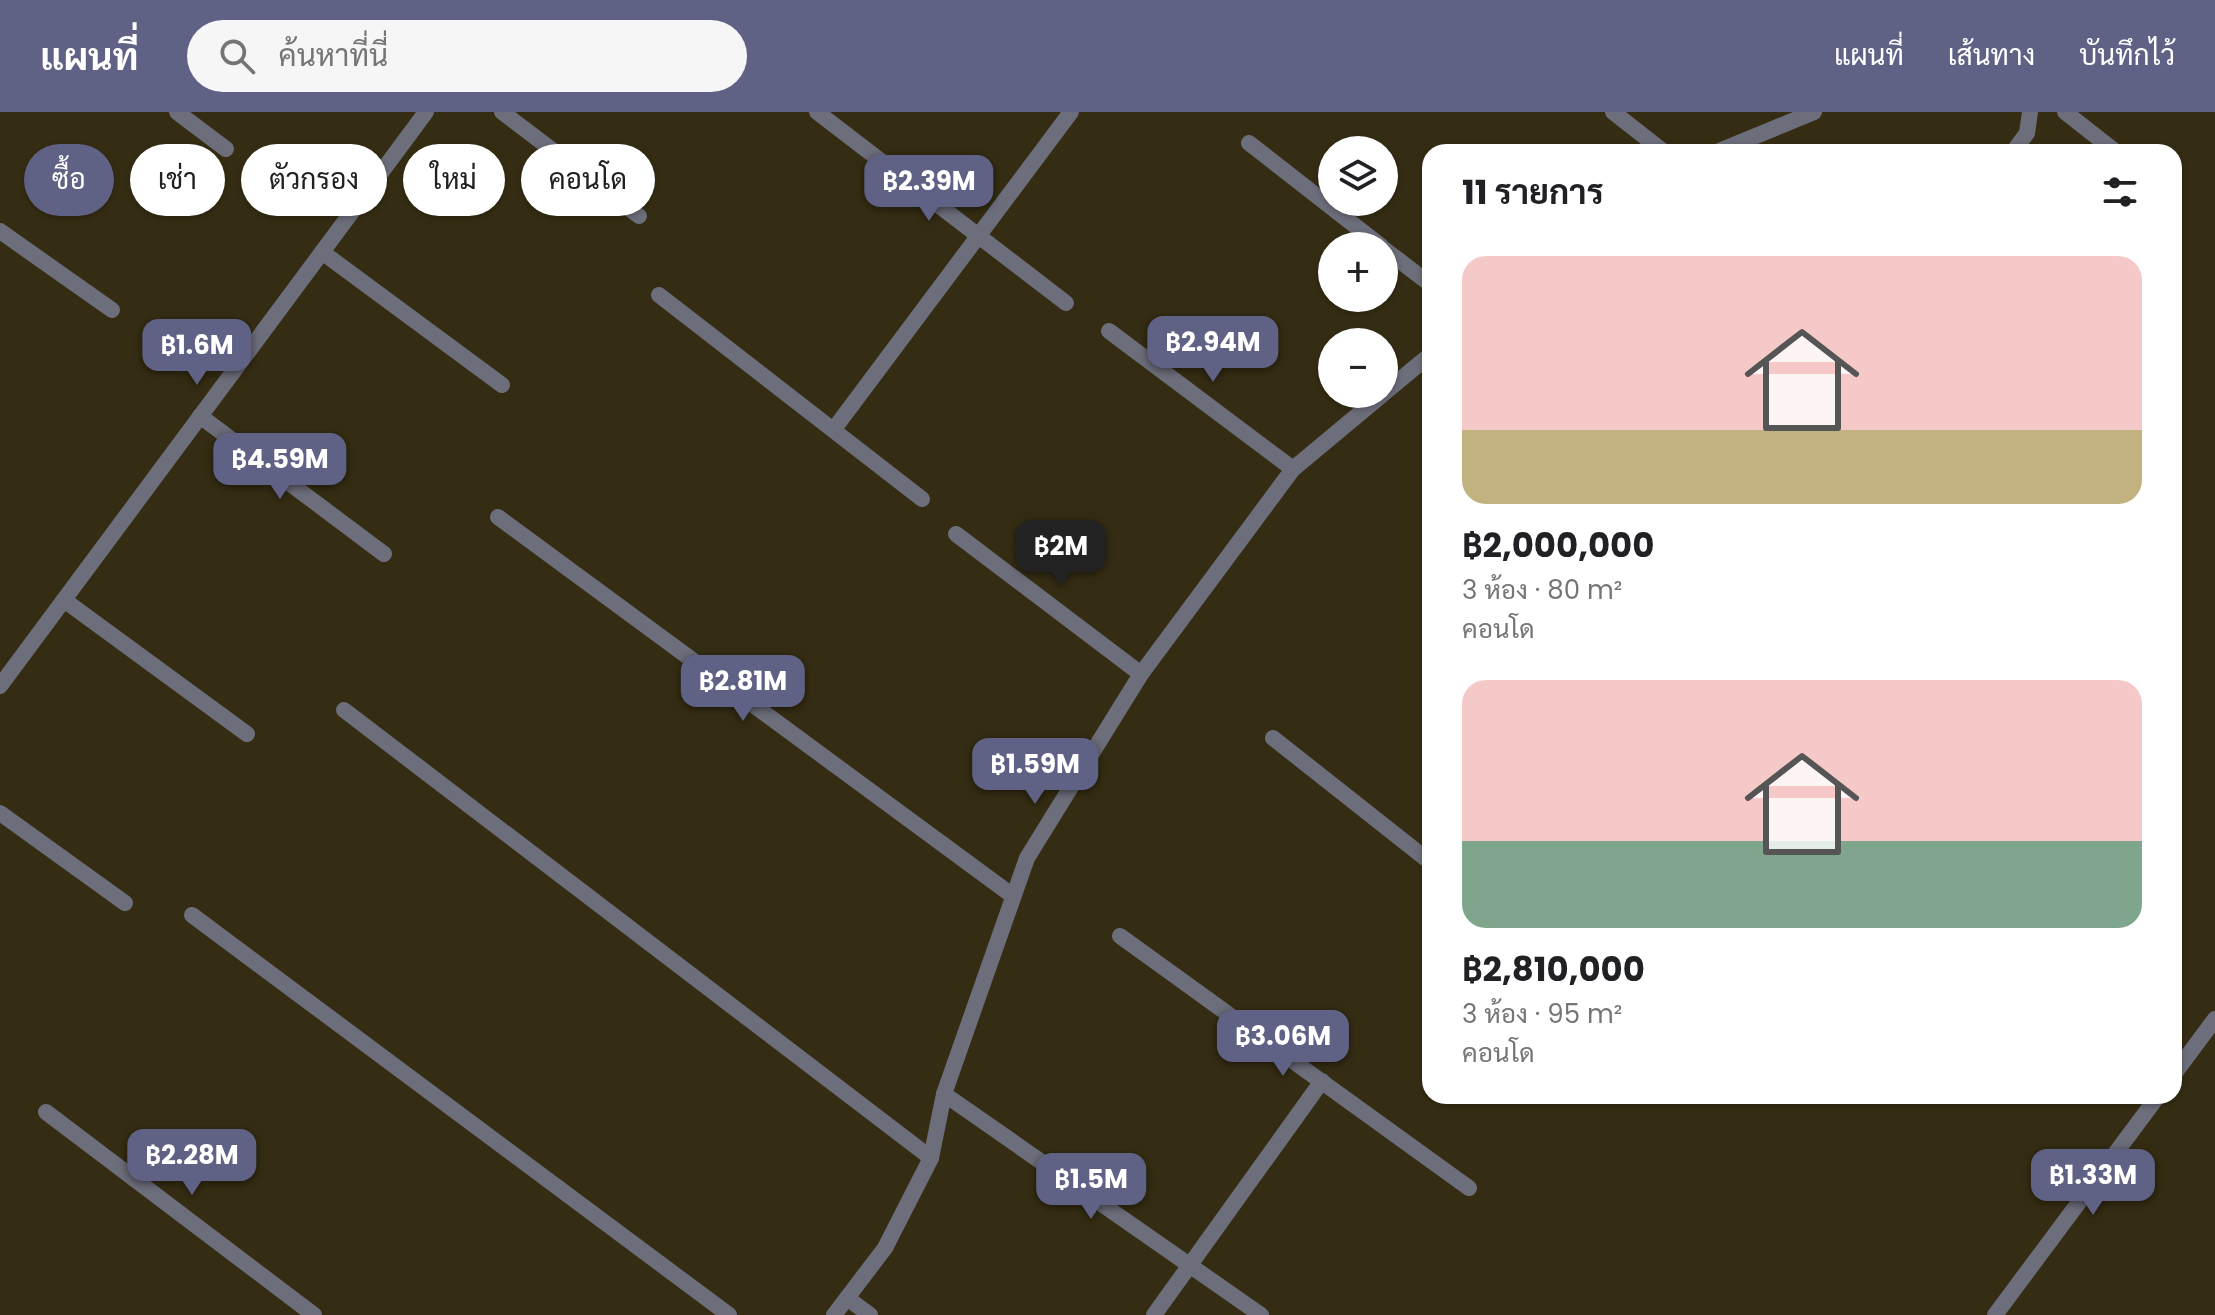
<!DOCTYPE html>
<html lang="th">
<meta charset="utf-8">
<style>
body{margin:0;font-family:Poppins,Sarabun,sans-serif;background:#f6f6f6;color:#202124;height:100vh;display:flex;flex-direction:column;font-size:30px;white-space:nowrap}
*{box-sizing:border-box;margin:0}
p{font-size:26px;color:#757577}
.icon{flex:none;width:44px;height:44px;fill:none;stroke:currentColor;stroke-width:2;stroke-linecap:round;stroke-linejoin:round}
.map{position:relative;flex:1;overflow:hidden}
.details{position:absolute;left:1422px;top:32px;width:760px;height:960px;display:flex;flex-direction:column;background:#fff;border-radius:24px;box-shadow:0 2px 6px #0004}
.details>*{flex:none}
.guide{position:absolute;left:24px;top:32px;width:760px;height:72px;display:flex;gap:16px}
.tools{position:absolute;left:1318px;top:24px;display:grid;gap:16px}
.tools a{display:grid;place-items:center;width:80px;height:80px;border-radius:50%;background:#fff;box-shadow:0 2px 6px #0004;font-size:40px}
.price{position:absolute;translate:-50% -68px;padding:0 18px;border-radius:16px;background:#5f6185;color:#fff;font-size:26px;line-height:52px;filter:drop-shadow(0 2px 4px #0008)}
.price::after{content:'';position:absolute;left:50%;top:48px;width:24px;height:18px;margin-left:-12px;background:inherit;clip-path:polygon(0 0,100% 0,50% 100%)}
.price.active{background:#222;color:#fff}
ul{padding:0;list-style:none}
li{display:grid;align-content:center;gap:16px;height:424px;padding:0 40px}
li span{display:grid;place-items:center;height:248px;border-radius:24px;color:#555}
li>.icon{margin-inline-start:auto}
span .icon{width:144px;height:144px;fill:#fffc;stroke-width:1}
li b{font-size:34px}
h2{display:flex;justify-content:space-between;align-items:center;height:96px;padding:0 40px;font-size:34px}
.tag{padding:0 28px;border-radius:36px;background:#fff;box-shadow:0 2px 6px #0004;font-size:28px;line-height:72px}
.tag.active{background:#5f6185;color:#fff}
header{display:flex;align-items:center;gap:48px;box-sizing:border-box;height:112px;padding:0 40px;background:#5f6185;color:#fff}
header strong{font-size:38px}
nav{display:flex;gap:44px;margin-inline-start:auto;font-size:28px}
.search{width:560px;height:72px;background:#f6f6f6;display:flex;align-items:center;gap:20px;box-sizing:border-box;padding:0 28px;border-radius:44px;color:#757577;font-size:30px}
.map>svg:first-child{display:block}
</style>
<header>
<strong>แผนที่</strong>
<div class="search"><svg class="icon" aria-label="search" viewBox="0 0 24 24"><circle cx="10" cy="10" r="6"/><path d="M15 15l6 6"/></svg>ค้นหาที่นี่</div>
<nav><a>แผนที่</a><a>เส้นทาง</a><a>บันทึกไว้</a></nav>
</header>
<div class="map">
<svg width="2215" height="1203" viewBox="0 0 2215 1203">
<rect width="100%" height="100%" fill="#352d13"/>
<g fill="none" stroke-linecap="round" stroke-linejoin="round">
<!-- minor -->
<g stroke="#6d6e7b" stroke-width="16">
<path d="M177 0 226 37"/>
<path d="M502 0 639 104"/>
<path d="M817 0 1066 191"/>
<path d="M1613 0 1664 40"/>
<path d="M2065 0 2116 40"/>
<path d="M1249 31 1381 134"/>
<path d="M1717 40 1814 0"/>
<path d="M2013 40 2027 21 2030 0"/>
<path d="M0 119 112 198"/>
<path d="M1384 137 1430 172"/>
<path d="M322 140 502 273"/>
<path d="M659 183 922 387"/>
<path d="M1109 219 1293 357"/>
<path d="M1384 281 1430 243"/>
<path d="M200 304 384 442"/>
<path d="M834 317 1071 0"/>
<path d="M498 405 1013 784"/>
<path d="M956 422 1141 562"/>
<path d="M64 488 247 622"/>
<path d="M0 574 426 0"/>
<path d="M344 598 931 1046"/>
<path d="M1273 626 1430 750"/>
<path d="M0 701 125 791"/>
<path d="M192 803 729 1203"/>
<path d="M1120 824 1469 1076"/>
<path d="M2174 962 2215 907"/>
<path d="M944 982 1261 1203"/>
<path d="M46 1000 314 1203"/>
<path d="M847 1186 870 1203"/>
<path d="M834 1203 885 1136 931 1046 944 982 1027 746 1141 562 1293 357 1383 282"/>
<path d="M1154 1203 1322 969"/>
<path d="M1995 1203 2158 984"/>
</g>
</g>
</svg>
<div class="tools">
<a><svg class="icon" aria-label="layers" viewBox="0 0 24 24"><path d="M12 4l9 5-9 5-9-5zM3 14l9 5 9-5"/></svg></a>
<a>+</a>
<a>−</a>
</div>
<b class="price" style="left:929px;top:111px">฿2.39M</b>
<b class="price" style="left:1213px;top:272px">฿2.94M</b>
<b class="price" style="left:197px;top:275px">฿1.6M</b>
<b class="price" style="left:280px;top:389px">฿4.59M</b>
<b class="price active" style="left:1061px;top:476px">฿2M</b>
<b class="price" style="left:743px;top:611px">฿2.81M</b>
<b class="price" style="left:1035px;top:694px">฿1.59M</b>
<b class="price" style="left:1283px;top:966px">฿3.06M</b>
<b class="price" style="left:192px;top:1085px">฿2.28M</b>
<b class="price" style="left:2093px;top:1105px">฿1.33M</b>
<b class="price" style="left:1091px;top:1109px">฿1.5M</b>
<div class="guide">
<a class="tag active">ซื้อ</a>
<a class="tag">เช่า</a>
<a class="tag">ตัวกรอง</a>
<a class="tag">ใหม่</a>
<a class="tag">คอนโด</a>
</div>
<section class="details">
<h2>11 รายการ<svg class="icon" aria-label="filters" viewBox="0 0 24 24"><path d="M4 7h16M4 17h16"/><circle cx="9" cy="7" r="2"/><circle cx="15" cy="17" r="2"/></svg></h2>
<ul>
<li><span style="background:linear-gradient(#f6c9c9 70%,#c2b280 0)"><svg class="icon" aria-label="home" viewBox="0 0 24 24"><path d="M3 11l9-7 9 7M6 9v11h12V9"/></svg></span><div><b>฿2,000,000</b><p>3 ห้อง · 80 m²</p><p>คอนโด</p></div></li>
<li><span style="background:linear-gradient(#f6c9c9 65%,#7fa58c 0)"><svg class="icon" aria-label="home" viewBox="0 0 24 24"><path d="M3 11l9-7 9 7M6 9v11h12V9"/></svg></span><div><b>฿2,810,000</b><p>3 ห้อง · 95 m²</p><p>คอนโด</p></div></li>
</ul>
</section>
</div>
